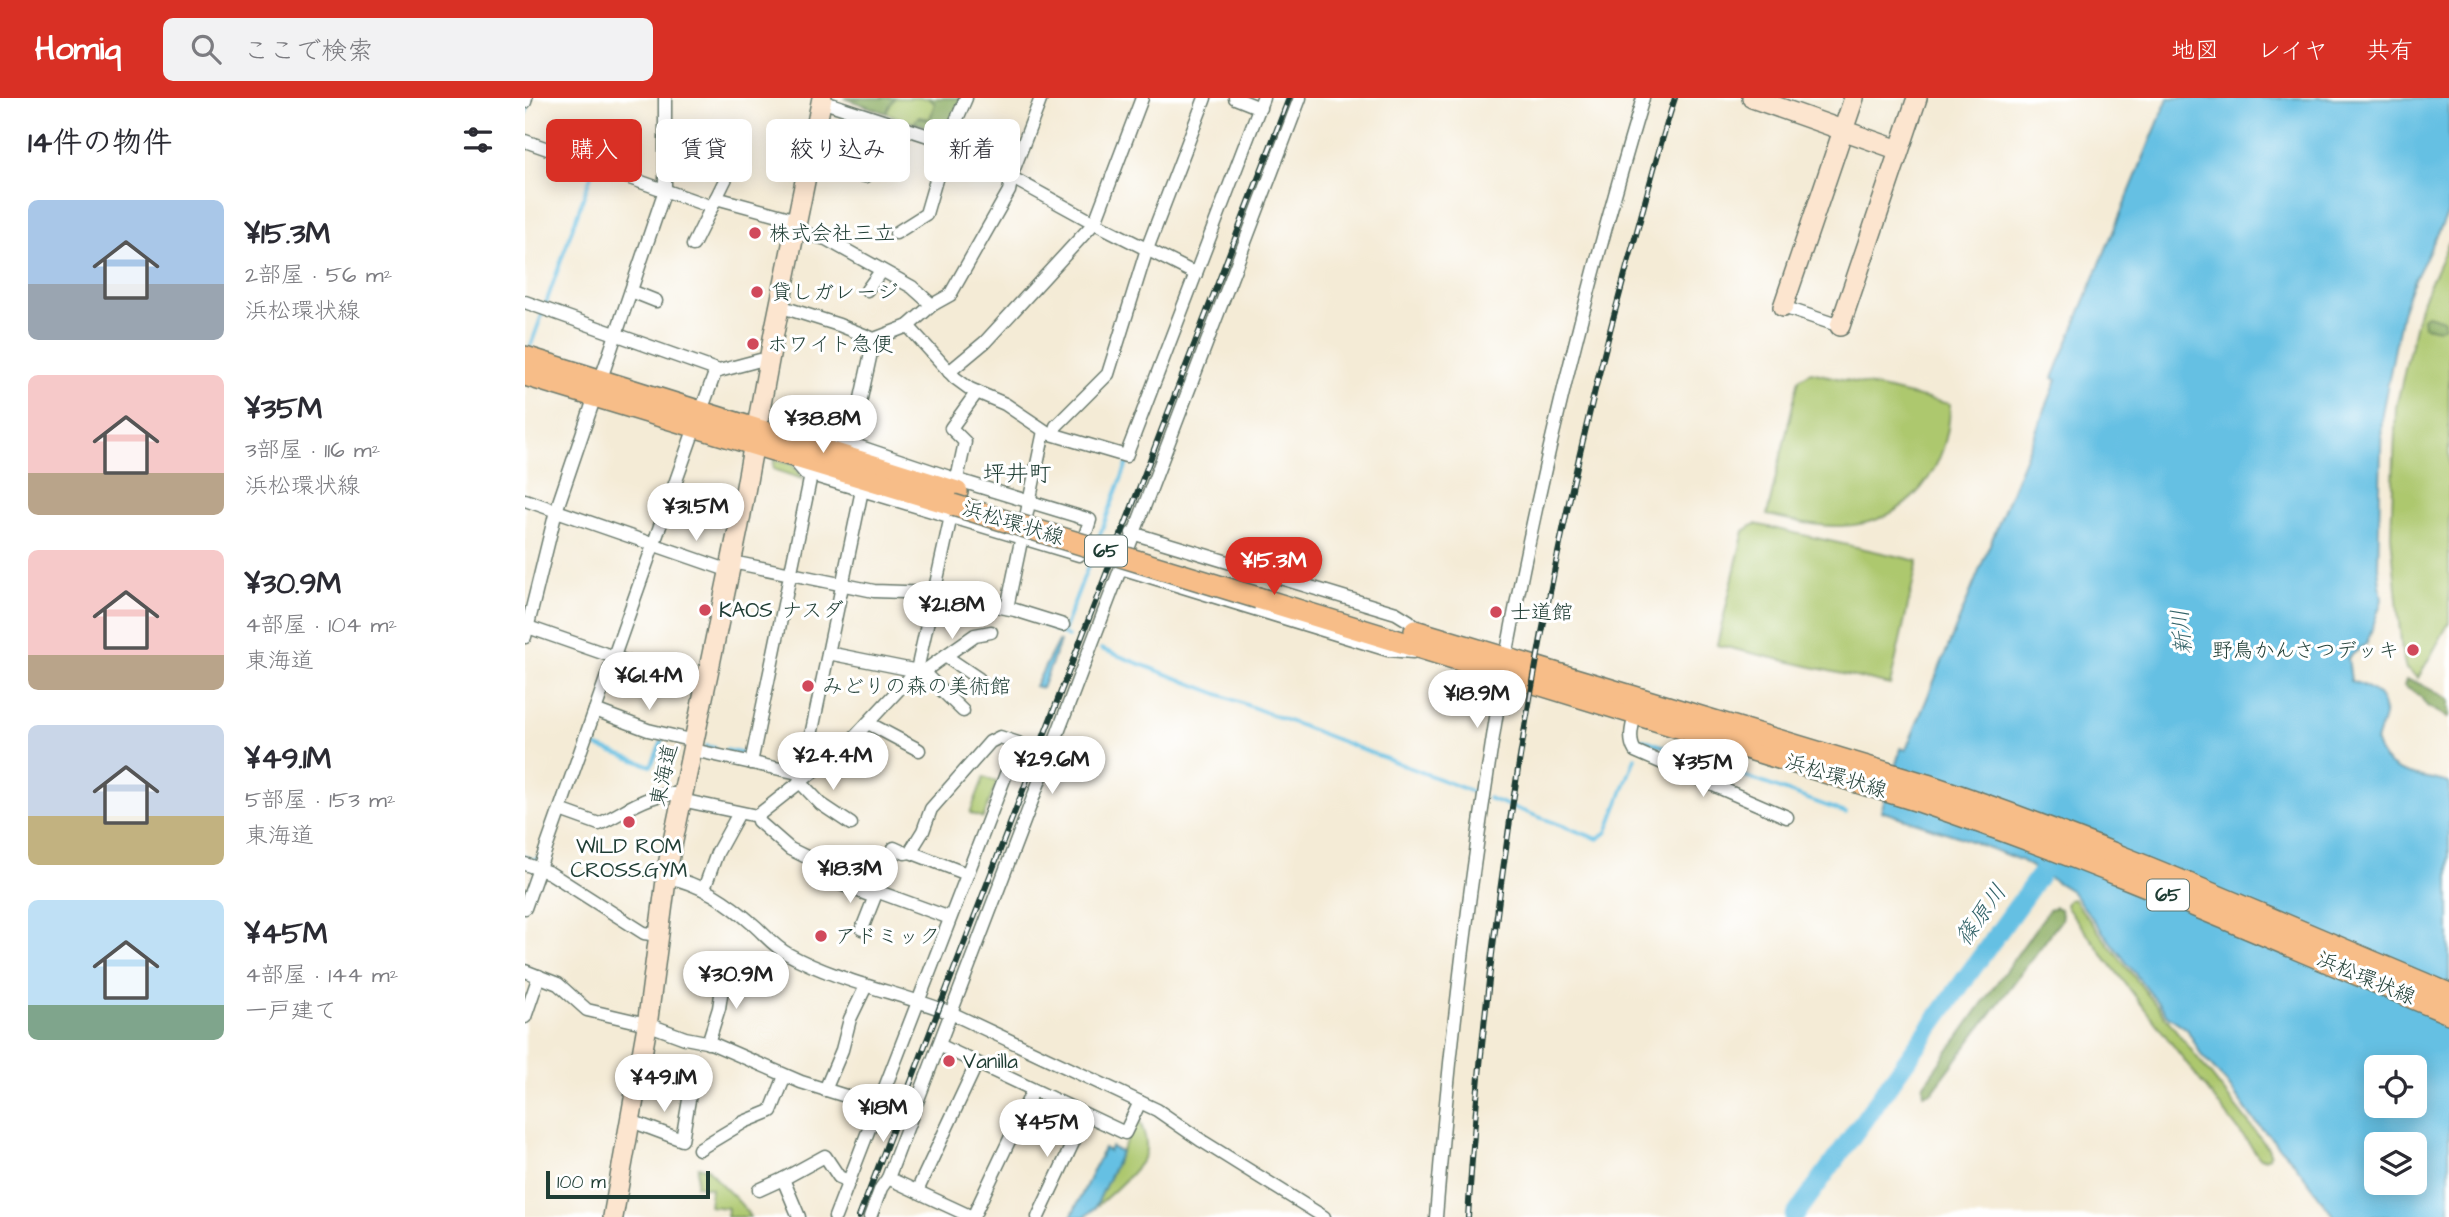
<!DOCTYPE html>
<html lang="ja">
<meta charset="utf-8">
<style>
body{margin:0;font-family:"Architects Daughter","Klee One",sans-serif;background:#f2f2f3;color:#2b2b33;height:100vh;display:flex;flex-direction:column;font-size:26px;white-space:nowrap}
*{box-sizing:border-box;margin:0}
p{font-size:23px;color:#7c7c81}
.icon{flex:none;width:38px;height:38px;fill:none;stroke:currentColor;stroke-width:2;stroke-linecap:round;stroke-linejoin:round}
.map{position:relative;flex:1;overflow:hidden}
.drawer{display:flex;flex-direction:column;background:#fff;width:525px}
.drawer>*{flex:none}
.banner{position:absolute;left:21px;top:21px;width:665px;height:63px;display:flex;gap:14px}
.fabs{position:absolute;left:1839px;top:957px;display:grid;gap:14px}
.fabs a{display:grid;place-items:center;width:63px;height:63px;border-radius:10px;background:#fff;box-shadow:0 4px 18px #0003;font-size:35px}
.scale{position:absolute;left:21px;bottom:18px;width:164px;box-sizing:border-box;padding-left:7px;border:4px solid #1f3d34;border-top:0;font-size:19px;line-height:24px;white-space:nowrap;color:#1f3d34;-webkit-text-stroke:5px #fff;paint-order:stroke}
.price{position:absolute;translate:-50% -60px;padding:0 16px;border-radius:24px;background:#fff;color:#222;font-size:23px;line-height:46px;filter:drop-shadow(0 2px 4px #0008)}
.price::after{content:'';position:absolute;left:50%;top:42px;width:21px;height:16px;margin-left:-10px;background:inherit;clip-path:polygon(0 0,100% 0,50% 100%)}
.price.on{background:#d93025;color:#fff}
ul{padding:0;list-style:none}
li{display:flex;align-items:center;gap:21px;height:175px;padding:0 28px}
li span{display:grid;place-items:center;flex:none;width:196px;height:140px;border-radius:10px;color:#555}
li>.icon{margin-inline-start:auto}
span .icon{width:84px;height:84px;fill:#fffc;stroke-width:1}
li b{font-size:30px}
h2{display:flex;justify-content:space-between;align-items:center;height:84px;padding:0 28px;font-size:30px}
.chip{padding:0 24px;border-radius:10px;background:#fff;box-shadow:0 4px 18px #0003;font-size:24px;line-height:63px}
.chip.on{background:#d93025;color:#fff}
header{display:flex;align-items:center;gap:42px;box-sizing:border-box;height:98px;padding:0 35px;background:#d93025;color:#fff}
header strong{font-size:33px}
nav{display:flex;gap:38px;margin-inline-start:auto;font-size:24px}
.search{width:490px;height:63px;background:#f2f2f3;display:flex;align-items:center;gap:18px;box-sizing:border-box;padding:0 24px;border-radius:10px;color:#7c7c81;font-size:26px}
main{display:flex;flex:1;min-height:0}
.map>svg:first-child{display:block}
</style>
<header>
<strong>Homiq</strong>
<div class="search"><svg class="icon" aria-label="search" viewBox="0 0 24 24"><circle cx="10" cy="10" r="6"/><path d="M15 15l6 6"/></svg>ここで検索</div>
<nav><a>地図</a><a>レイヤ</a><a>共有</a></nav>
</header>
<main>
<section class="drawer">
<h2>14件の物件<svg class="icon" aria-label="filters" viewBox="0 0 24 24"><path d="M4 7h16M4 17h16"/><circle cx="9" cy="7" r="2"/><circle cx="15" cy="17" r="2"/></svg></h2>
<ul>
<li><span style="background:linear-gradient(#a9c7e8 60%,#9aa5b1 0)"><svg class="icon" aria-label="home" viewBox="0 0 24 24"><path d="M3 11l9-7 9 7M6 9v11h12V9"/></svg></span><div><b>¥15.3M</b><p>2部屋 · 56 m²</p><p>浜松環状線</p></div></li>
<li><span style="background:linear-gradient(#f6c9c9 70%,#b9a48a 0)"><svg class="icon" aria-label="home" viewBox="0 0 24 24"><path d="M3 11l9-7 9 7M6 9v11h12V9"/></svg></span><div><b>¥35M</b><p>3部屋 · 116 m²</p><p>浜松環状線</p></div></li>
<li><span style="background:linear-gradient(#f6c9c9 75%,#b9a48a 0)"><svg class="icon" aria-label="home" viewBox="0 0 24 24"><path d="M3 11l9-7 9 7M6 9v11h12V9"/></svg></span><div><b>¥30.9M</b><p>4部屋 · 104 m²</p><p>東海道</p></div></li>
<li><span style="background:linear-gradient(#c9d6e8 65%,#c2b280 0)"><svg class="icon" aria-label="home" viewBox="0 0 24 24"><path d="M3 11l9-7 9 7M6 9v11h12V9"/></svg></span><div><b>¥49.1M</b><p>5部屋 · 153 m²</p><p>東海道</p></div></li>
<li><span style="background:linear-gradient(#bfe0f5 75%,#7fa58c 0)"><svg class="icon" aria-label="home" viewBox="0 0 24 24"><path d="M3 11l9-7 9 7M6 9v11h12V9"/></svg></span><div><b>¥45M</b><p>4部屋 · 144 m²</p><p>一戸建て</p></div></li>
</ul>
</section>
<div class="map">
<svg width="1924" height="1119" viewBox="0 0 1924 1119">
<rect width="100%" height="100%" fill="#fff"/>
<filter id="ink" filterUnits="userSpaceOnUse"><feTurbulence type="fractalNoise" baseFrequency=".0143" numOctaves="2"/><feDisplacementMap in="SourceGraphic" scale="14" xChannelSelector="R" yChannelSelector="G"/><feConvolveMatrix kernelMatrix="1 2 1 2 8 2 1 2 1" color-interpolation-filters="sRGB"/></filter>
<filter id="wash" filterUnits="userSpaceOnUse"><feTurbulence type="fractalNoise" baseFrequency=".00686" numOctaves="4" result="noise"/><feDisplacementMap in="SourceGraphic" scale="28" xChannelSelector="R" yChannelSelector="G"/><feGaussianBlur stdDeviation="1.57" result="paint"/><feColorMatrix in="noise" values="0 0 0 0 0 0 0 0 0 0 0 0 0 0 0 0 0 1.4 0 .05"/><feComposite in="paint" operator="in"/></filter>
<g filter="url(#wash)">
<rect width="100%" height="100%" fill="#f4ebd6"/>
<!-- green -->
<g fill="#adc86e" stroke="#668251" stroke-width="2">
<path d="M341 0H403L410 5 405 21 396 19 391 25 393 27 339 7Z"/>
<path d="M1924 144V525L1893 580 1881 571 1877 555 1866 437 1871 309 1895 208Z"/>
<path d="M1286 274 1425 306C1425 370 1384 426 1316 428 1292 429 1266 422 1242 417L1274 281Z"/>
<path d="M249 362 267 366 280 382 248 371Z"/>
<path d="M1230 426 1393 463 1365 587 1192 547 1219 433Z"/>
<path d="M459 679 472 684 458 720 445 715Z"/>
<path d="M1548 801 1743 1050 1745 1055 1743 1060 1738 1061 1734 1059 1543 811 1541 807 1543 802Z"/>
<path d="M613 1018C617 1029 624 1045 620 1056 615 1071 582 1099 570 1110Z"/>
<path d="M173 1069 183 1070C194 1089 215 1099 225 1119H202L203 1110 184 1108 186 1090 171 1088Z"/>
</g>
<!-- forest -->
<g fill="#8aac61" stroke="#54744a" stroke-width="2">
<path d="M319 0H369L361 15Z"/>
<path d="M403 0H437L420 35 391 25 390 23 393 19 402 22 406 19 410 5Z"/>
<path d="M1902 217 1919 222V228L1914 231 1899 228 1898 220Z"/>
<path d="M1881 582 1891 584 1924 601V620L1902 608 1895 598 1879 588Z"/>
<path d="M1530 809 1535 811 1537 816 1536 822 1407 994 1399 996 1398 988 1524 812Z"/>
</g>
<!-- water -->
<g fill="#65c0e3" stroke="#427e8c" stroke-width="2" fill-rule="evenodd">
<path d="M1643 0H1924V113L1887 187 1877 215 1857 315 1853 469 1857 502 1842 545 1823 560 1826 583C1842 588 1862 596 1859 617 1858 627 1852 635 1851 645 1861 681 1897 676 1924 685V1119H1810L1766 1061 1726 1019 1701 984 1677 958 1662 931 1643 918 1546 793 1495 762 1435 739 1356 713 1376 650 1381 652 1532 282 1528 280ZM1852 970H1890V1008H1852ZM1852 1046H1890V1085H1852Z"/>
<path d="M533 543 535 544 517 590 510 588Z"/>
<path d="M586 1049 596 1054 570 1110 560 1119H546L579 1050 584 1053Z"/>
</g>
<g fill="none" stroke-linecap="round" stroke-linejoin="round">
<!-- stream -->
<g stroke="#65c0e3" stroke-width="3.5">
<path d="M0 18 3 9"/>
<path d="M20 208 68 72"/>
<path d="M6 247 18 214"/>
<path d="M572 444 604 361"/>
<path d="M352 499 372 500"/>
<path d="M516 526 543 539"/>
<path d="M537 536 567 458"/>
<path d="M576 551 956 697"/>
<path d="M62 645 126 668 138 641"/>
<path d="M1116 645 1118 641 1321 715"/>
<path d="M181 648 190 650"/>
<path d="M201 652 220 656"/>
<path d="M963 700 1073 741 1082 734 1110 660"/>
<path d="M0 759 11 763 12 760"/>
</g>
<!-- river -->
<path stroke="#65c0e3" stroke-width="19" d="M1269 1119 1532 753"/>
</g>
</g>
<g filter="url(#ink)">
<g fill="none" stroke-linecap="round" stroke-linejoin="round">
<!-- street casing -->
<g stroke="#6a7a6d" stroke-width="15">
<g id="street">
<path d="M710 0 735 10"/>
<path d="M296 3 422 44 562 121 671 176"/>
<path d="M0 4 1 0"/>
<path d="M0 43 187 109"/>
<path d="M283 69 341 78 363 40 368 26"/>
<path d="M191 100 272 122"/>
<path d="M270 133 301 141 387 189 407 207"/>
<path d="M371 135 401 116 422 44 441 0"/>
<path d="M168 147 207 68"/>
<path d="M342 192 356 173"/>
<path d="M106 193 131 203"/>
<path d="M0 204 194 273 235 262 244 264"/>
<path d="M254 208 314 227 349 241 383 228 407 207 425 197 484 93 488 73 516 0"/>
<path d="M1258 209 1315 228"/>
<path d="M383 228 430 280 445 291 480 306 523 335 601 358 738 0"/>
<path d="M424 274 460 244 570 124 617 0"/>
<path d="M176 313 191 272"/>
<path d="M528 336 531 328 583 276 622 151 680 0"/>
<path d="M326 346 349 241"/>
<path d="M269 362 280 375 554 457 565 422 433 382 306 339 278 342"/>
<path d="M432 381 440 344 426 330 452 294"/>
<path d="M0 402 205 473"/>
<path d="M607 435 871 515 884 523 894 534"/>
<path d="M207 464 349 493 408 495 490 512 538 527"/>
<path d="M596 470 863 552 888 554"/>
<path d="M482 510 519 333"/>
<path d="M0 528 181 591"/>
<path d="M0 539 31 413 140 92V0"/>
<path d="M303 555 398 574 438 613"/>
<path d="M420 558 450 537 466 534"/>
<path d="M981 559C1016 370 1063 184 1118 0"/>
<path d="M398 574 420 558 454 581"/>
<path d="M70 612 123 632 169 643"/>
<path d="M1110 617C1107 628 1103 642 1110 653L1262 719"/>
<path d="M343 625 394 652"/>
<path d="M168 652 278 676 337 392"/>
<path d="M226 665 286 377"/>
<path d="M274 683 296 706 326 726"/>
<path d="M156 702 232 718 322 647 392 572 426 418"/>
<path d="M35 712 74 726C100 714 128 691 158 697"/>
<path d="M232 718 233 723 265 751 300 768"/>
<path d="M385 754 442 776"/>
<path d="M0 766 25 775 119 835 133 837"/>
<path d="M141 779C176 785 204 805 230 828 241 838 250 849 263 856 314 884 372 894 426 915L632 1012 677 1043 799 1119"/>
<path d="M313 785 349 799"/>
<path d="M179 791 192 755 214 715"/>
<path d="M351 793 425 820"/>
<path d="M0 810 170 329"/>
<path d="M0 873 33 886 62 912 122 926 160 940 186 945 276 984 324 999 354 1005"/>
<path d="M0 919 14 878"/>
<path d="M183 945 194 910 200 871"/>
<path d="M414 947 600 1035 615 1004"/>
<path d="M300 992 317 952 325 921 341 888"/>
<path d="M106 1023 157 1042 165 996"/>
<path d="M174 1051 219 1024 246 1013 260 978"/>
<path d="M234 1092 258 1081"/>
<path d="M392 1093 452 965"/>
<path d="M274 1119 258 1081 300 1058 314 1079 324 1083"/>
<path d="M310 1119 493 645 475 639 465 644 406 711 398 733 385 754 380 755 369 750 337 831"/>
<path d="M345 1119 356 1090 363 1080"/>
<path d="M447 1119 363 1080 775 0"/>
<path d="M448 1119 508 992"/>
<path d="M513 1119 561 1017"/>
<path d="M911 1119C925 937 948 757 978 577"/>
</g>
</g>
<!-- secondary casing -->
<g stroke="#6a7a6d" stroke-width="22">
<g id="secondary">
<path d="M1227 0 1374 52"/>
<path d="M1258 209 1329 0"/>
<path d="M1315 228 1392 0"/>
<path d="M88 1119 122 928 143 767 214 427 249 235 297 0"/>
</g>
</g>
<!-- primary casing -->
<g stroke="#6a7a6d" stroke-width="24">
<g id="primary">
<path d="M0 259 432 394"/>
<path d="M0 277 423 405"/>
<path d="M733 500 1397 704C1576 764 1749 842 1924 915"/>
<path d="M890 533 1402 687C1580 746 1751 824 1924 896"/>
</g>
</g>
<!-- street -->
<use href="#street" stroke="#fff" stroke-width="12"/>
<!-- secondary -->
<use href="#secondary" stroke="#fce5cf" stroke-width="19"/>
<!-- primary -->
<use href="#primary" stroke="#f7bd88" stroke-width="21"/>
<!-- rail casing -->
<g stroke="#1f3d34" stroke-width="6">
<g id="rail">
<path d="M334 1119 764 0"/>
<path d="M943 1119C963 799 1018 475 1103 165 1119 110 1132 54 1150 0"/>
</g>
</g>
<!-- rail -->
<use href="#rail" stroke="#fff" stroke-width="3.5" stroke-dasharray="10" stroke-linecap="butt"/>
<!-- primary-bridge casing -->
<g stroke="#6a7a6d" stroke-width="24" stroke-linecap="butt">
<path id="primary-bridge" d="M428 407 733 500"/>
</g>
<!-- primary-bridge -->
<use href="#primary-bridge" stroke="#f7bd88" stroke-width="21"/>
</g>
</g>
<!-- markers -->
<g fill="#d1495b" stroke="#fff" stroke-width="2.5">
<circle cx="230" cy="135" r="7"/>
<circle cx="232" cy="194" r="7"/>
<circle cx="228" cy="246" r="7"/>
<circle cx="180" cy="512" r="7"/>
<circle cx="971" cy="514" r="7"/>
<circle cx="1888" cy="552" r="7"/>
<circle cx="283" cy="588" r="7"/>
<circle cx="104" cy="724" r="7"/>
<circle cx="296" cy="838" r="7"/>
<circle cx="424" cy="963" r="7"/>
</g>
<g text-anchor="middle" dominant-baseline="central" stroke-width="6" stroke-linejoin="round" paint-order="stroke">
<!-- shield labels -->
<g fill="#fff" stroke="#627771" stroke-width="2">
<rect x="560" y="437.5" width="42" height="31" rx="5"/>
<rect x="1622" y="781.5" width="42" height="31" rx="5"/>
</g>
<g font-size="19" font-weight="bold" fill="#1f3d34">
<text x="581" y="453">65</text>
<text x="1643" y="797">65</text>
</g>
<!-- poi labels -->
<g font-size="21" fill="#1f3d34" stroke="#fff" text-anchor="start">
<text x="244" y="135">株式会社三立</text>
<text x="246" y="194">貸しガレージ</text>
<text x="242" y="246">ホワイト急便</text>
<text x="194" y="512">KAOS ナスダ</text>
<text x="985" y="514">士道館</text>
<text x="1874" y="552" text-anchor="end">野鳥かんさつデッキ</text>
<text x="297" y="588">みどりの森の美術館</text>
<text x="104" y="748" text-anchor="middle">WILD ROM<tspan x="104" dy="24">CROSS.GYM</tspan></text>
<text x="310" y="838">アドミック</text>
<text x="438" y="963">Vanilla</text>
</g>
<!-- street labels -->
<g font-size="21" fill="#1f3d34" stroke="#fff">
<text transform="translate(488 425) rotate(17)">浜松環状線</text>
<text transform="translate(139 677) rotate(-78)">東海道</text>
<text transform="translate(1311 678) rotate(17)">浜松環状線</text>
<text transform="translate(1841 880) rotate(23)">浜松環状線</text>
</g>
<!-- neighbourhood labels -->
<g font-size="23" fill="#1f3d34" stroke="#fff">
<text x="492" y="376">坪井町</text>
</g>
<!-- water labels -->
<g font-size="23" font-style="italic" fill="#346469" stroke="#fff">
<text transform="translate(1657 534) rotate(-95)">新川</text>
<text transform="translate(1456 817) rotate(-54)">篠原川</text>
</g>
</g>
</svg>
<div class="fabs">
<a><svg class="icon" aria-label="locate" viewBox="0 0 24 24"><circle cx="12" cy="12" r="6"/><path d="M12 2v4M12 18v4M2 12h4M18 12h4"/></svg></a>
<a><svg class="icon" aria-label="layers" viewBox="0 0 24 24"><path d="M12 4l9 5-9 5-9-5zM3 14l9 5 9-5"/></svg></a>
</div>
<div class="scale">100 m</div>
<b class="price" style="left:298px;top:357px">¥38.8M</b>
<b class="price" style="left:171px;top:445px">¥31.5M</b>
<b class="price on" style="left:749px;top:499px">¥15.3M</b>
<b class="price" style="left:427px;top:543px">¥21.8M</b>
<b class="price" style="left:124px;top:614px">¥61.4M</b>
<b class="price" style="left:952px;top:632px">¥18.9M</b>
<b class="price" style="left:308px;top:694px">¥24.4M</b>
<b class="price" style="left:527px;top:698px">¥29.6M</b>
<b class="price" style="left:1178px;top:701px">¥35M</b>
<b class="price" style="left:325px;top:807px">¥18.3M</b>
<b class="price" style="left:211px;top:913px">¥30.9M</b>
<b class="price" style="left:139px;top:1016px">¥49.1M</b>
<b class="price" style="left:358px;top:1046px">¥18M</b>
<b class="price" style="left:522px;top:1061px">¥45M</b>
<div class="banner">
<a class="chip on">購入</a>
<a class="chip">賃貸</a>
<a class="chip">絞り込み</a>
<a class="chip">新着</a>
</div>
</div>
</main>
